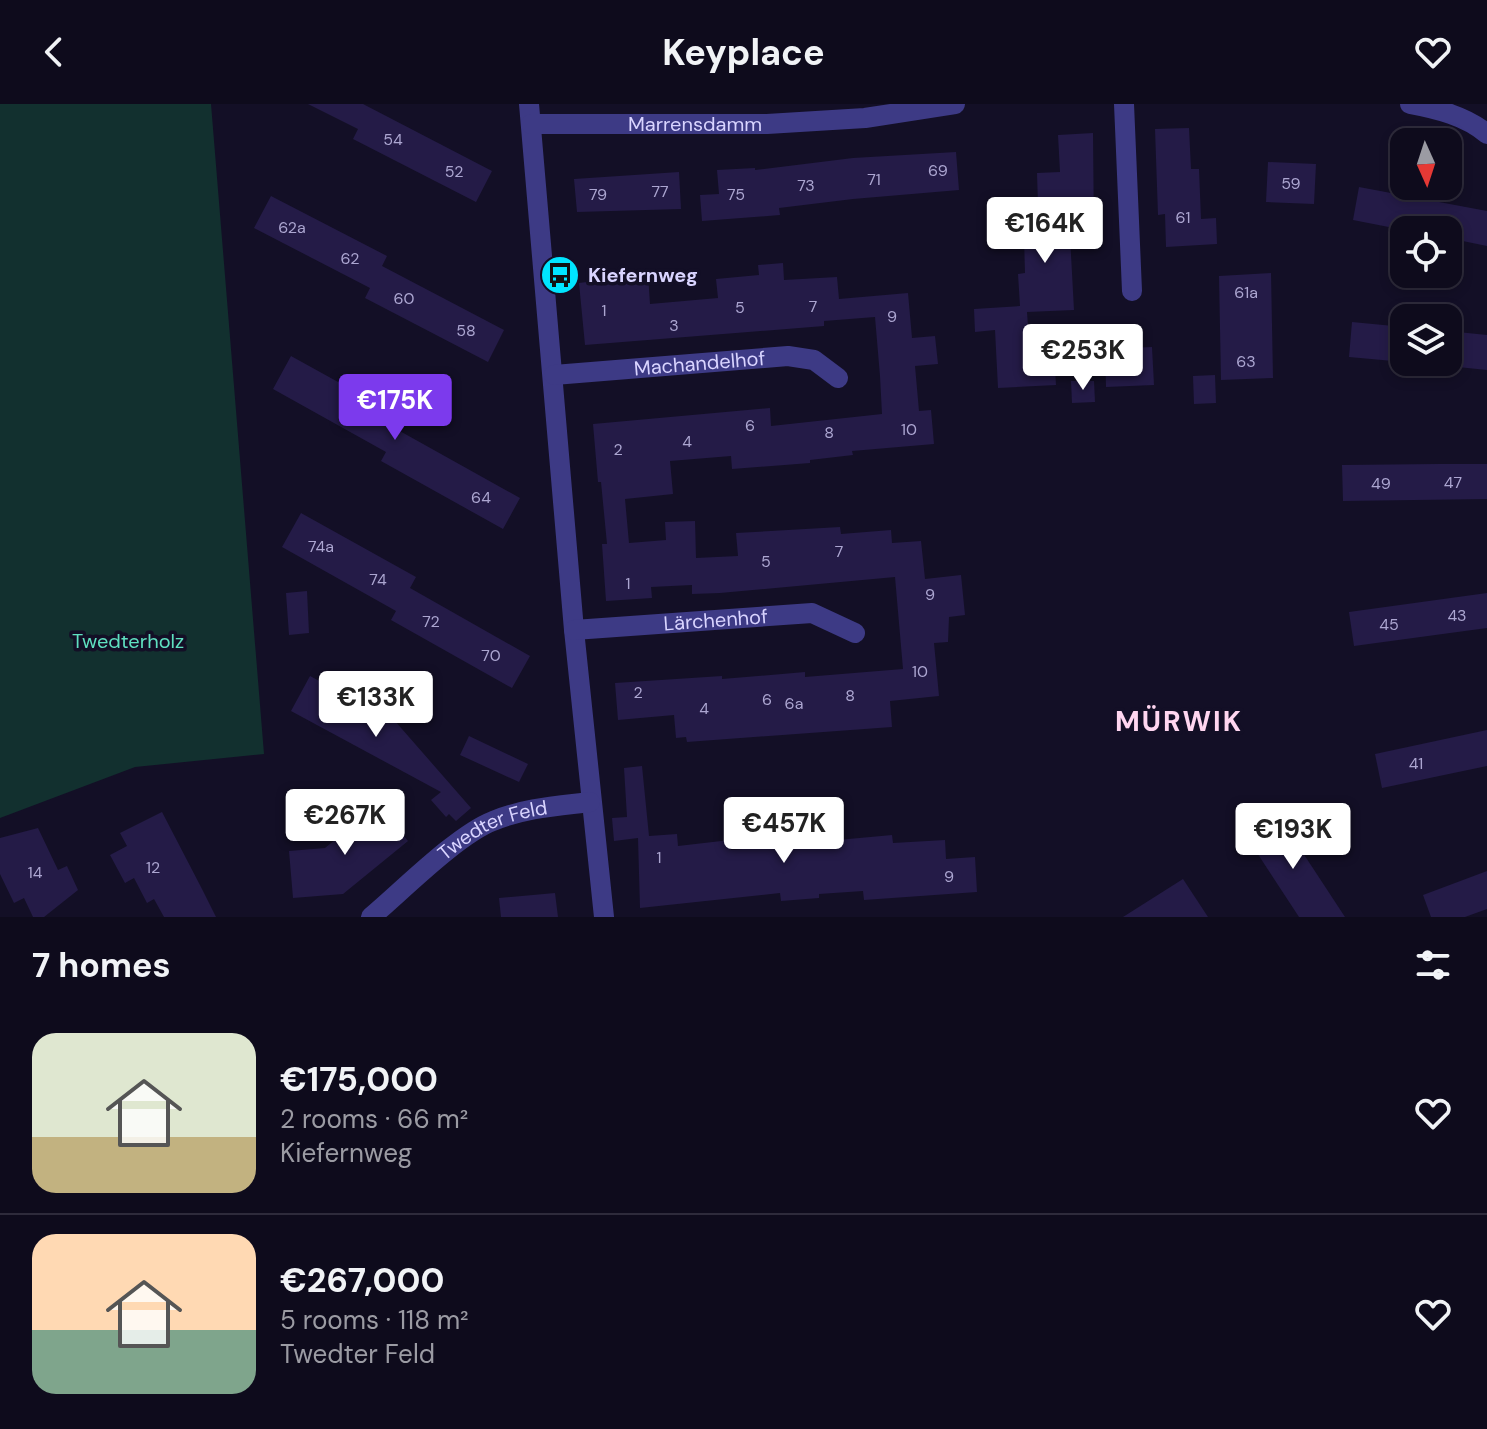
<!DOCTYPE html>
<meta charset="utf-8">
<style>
body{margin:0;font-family:"DM Sans",sans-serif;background:#1c1929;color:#f1f3f6;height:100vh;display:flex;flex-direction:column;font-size:30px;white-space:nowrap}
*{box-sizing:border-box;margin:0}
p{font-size:26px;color:#9b9ba3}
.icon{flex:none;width:44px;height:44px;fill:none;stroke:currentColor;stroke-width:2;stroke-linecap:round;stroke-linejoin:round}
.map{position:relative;height:813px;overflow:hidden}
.panel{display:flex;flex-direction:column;background:#0e0b1c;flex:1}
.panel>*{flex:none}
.needle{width:52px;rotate:177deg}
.fabs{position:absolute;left:1390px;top:24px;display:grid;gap:16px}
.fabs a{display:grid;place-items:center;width:72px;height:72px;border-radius:16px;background:#0e0b1c;box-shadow:0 4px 12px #0003,0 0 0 2px #2e2b3b;font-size:40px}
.price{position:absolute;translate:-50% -68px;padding:0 18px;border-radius:8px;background:#fff;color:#222;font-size:26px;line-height:52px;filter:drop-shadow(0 2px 4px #0008)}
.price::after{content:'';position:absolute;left:50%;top:48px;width:24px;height:18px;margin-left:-12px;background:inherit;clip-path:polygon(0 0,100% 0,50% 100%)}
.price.selected{background:#7c3aed;color:#fff}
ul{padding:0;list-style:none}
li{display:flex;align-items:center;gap:24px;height:200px;padding:0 32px}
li+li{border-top:2px solid #2e2b3b}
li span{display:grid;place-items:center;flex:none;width:224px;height:160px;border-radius:24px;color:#555}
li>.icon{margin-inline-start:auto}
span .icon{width:96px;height:96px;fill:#fffc;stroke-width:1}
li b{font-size:34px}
h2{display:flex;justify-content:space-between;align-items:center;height:96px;padding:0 32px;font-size:34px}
header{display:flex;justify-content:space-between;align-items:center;height:104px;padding:0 32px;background:#0e0b1c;font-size:36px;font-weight:700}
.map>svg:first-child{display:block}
</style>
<header><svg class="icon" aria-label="back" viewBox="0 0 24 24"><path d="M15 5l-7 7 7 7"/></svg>Keyplace<svg class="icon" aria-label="heart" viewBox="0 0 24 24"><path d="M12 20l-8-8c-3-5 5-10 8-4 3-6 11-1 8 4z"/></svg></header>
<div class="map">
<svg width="1487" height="813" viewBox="0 0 1487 813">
<rect width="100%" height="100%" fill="#130f26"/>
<!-- green -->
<path fill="#12302f" d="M0 0H211L264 650 135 663 0 714Z"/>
<!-- building -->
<g fill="#241b47">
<path d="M308 0H363L492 67 476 98 353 35 358 25Z"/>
<path d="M1189 24 1191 65H1199L1201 115 1216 114 1217 140 1166 143 1165 110 1158 111 1155 25Z"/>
<path d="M1093 29 1094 131 1070 132 1074 206 1027 208 1030 250 1054 248 1056 281 998 284 995 226 975 228 974 205 1020 202 1018 170 1025 169 1024 134 1039 133 1037 69 1060 68 1058 31Z"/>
<path d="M956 48 959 86 853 95 779 104 780 111 702 117 700 91 719 90 717 66 755 64V66L853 54Z"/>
<path d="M1268 58 1316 60 1314 100 1266 98Z"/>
<path d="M679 68 681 105 577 108 574 75Z"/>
<path d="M1359 83 1487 107V142L1448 134V126H1404L1353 116Z"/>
<path d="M271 92 387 152 382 162 504 226 488 258 365 194 370 184 254 124Z"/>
<path d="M783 159 784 176 837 173 839 195 908 189 912 234 935 232 938 260 915 262 919 307 931 306 934 340 852 347 853 351 810 356V359L732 365 731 352 670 357 673 390 625 395 629 439 666 436 665 418 695 417 696 454 738 452 736 429 840 423 841 430 891 426 892 439 921 437 925 475 961 471 965 511 949 513 948 538 934 539 939 592 890 597 892 623 687 638 686 633 676 634 674 611 618 616 615 579 722 572V575L805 568V573L903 565 895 473 720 489 692 490V481L651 483 652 494 606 497 602 440H607L601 378H598L593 320 770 304 771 322 882 310 880 272 875 213 824 217V222L585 241 579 179 648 170 650 200 718 194 716 175 759 171 758 161Z"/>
<path d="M1271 169 1273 274 1221 276 1219 172Z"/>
<path d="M1352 218 1404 223V258L1349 253Z"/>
<path d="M1448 227 1487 231V266L1448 262Z"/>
<path d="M1152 243 1154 281 1106 283 1105 245Z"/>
<path d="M291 252 405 315 398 326 520 394 503 425 381 357 386 348 273 285Z"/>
<path d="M1215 271 1216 299 1194 300 1193 272Z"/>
<path d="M1071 277H1094L1095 298 1072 299Z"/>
<path d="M1438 360H1487V395L1343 397 1342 361Z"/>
<path d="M301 409 416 473 410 484 530 552 512 584 391 516 396 507 282 443Z"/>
<path d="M307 487 309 529 289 531 286 489Z"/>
<path d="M1487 489V524L1354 542 1349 508Z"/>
<path d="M310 572 395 617 471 704 456 717 449 710 446 713 431 696 441 688 291 607Z"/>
<path d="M1487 626V662L1382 684 1375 650Z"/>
<path d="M469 632 528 660 519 678 460 651Z"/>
<path d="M642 662 649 732 677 730 678 742 730 736 731 746 892 731 893 739 945 736 946 755 975 753 977 788 864 796 863 787 819 790V794L781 797 780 789 640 804 638 734 614 737 612 714 627 713 624 664Z"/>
<path d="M378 701 408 737 343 790 293 794 289 747 325 744Z"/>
<path d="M162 708 202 785 216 813H164L154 795 147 799 134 774 125 779 110 751 127 742 120 729Z"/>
<path d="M1278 711 1345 813H1299L1246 732Z"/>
<path d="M38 724 58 766 67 762 78 786 44 813H33L24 794 14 799 0 770V734Z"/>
<path d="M1487 767V805L1465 813H1431L1423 791Z"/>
<path d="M1183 775 1208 813H1123Z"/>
<path d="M555 789 558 813H501L499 794Z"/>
</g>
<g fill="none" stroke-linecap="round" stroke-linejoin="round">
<!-- minor -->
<g stroke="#3d3a85" stroke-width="20">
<path d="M529 0 574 526 604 813"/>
<path d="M1124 0 1132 187"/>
<path d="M1410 0C1437 5 1466 12 1487 30"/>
<path id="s1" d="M531 20H767L865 14 955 0"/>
<path id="s2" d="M554 271 788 252 814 256 838 274"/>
<path id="s3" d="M574 526 812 509 855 529"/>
<path id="s4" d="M371 813C402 787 457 731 493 717 524 704 557 702 590 698"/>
</g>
</g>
<!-- icons -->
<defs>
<g id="bus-disc" transform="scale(2)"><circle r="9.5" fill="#00e5ff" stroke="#130f26"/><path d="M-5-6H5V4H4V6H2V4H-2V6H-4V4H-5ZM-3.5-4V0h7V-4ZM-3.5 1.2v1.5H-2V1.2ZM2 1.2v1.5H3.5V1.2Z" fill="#111"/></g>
</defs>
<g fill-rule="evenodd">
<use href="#bus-disc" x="560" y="171"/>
</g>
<g text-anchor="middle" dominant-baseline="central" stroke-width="7" stroke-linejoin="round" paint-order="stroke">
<!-- number labels -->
<g font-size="16" fill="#aca6d1">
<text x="393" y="35">54</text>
<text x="938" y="66">69</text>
<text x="454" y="67">52</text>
<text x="874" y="75">71</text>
<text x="1291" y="79">59</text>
<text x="806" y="81">73</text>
<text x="660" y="87">77</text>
<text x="598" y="90">79</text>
<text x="736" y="90">75</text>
<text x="1183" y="113">61</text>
<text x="292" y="123">62a</text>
<text x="350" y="154">62</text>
<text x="1246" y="188">61a</text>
<text x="404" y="194">60</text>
<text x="813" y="202">7</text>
<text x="740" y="203">5</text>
<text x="604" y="206">1</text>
<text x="892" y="212">9</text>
<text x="674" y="221">3</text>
<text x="466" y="226">58</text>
<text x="1246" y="257">63</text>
<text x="750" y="321">6</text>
<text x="909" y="325">10</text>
<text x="829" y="328">8</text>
<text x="687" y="337">4</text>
<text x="618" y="345">2</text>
<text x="1453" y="378">47</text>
<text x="1381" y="379">49</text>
<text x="481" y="393">64</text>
<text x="321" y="442">74a</text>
<text x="839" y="447">7</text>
<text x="766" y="457">5</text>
<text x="378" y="475">74</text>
<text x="628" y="479">1</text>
<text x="930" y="490">9</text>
<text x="1457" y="511">43</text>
<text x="431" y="517">72</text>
<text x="1389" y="520">45</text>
<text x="491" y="551">70</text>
<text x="920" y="567">10</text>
<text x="638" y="588">2</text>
<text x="850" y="591">8</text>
<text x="767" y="595">6</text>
<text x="794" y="599">6a</text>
<text x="704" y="604">4</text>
<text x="1416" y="659">41</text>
<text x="659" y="753">1</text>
<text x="153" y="763">12</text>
<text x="35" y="768">14</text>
<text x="949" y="772">9</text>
</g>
<!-- street labels -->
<g font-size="20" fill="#d9d4ff" stroke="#130f26">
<text stroke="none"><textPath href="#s1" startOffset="164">Marrensdamm</textPath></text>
<text stroke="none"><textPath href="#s2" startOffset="146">Machandelhof</textPath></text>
<text stroke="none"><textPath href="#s3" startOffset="142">Lärchenhof</textPath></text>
<text stroke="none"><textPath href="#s4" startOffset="152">Twedter Feld</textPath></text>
</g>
<!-- poi labels -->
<g font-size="20" font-weight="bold" fill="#d9d4ff" stroke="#130f26" text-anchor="start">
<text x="588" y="171">Kiefernweg</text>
</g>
<!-- park labels -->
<g font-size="20" fill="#5fe0c0" stroke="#130f26">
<text x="128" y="537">Twedterholz</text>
</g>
<!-- district labels -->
<g font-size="28" font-weight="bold" letter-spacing="2" fill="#ffd6f0" stroke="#130f26">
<text x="1179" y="617">MÜRWIK</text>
</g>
</g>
</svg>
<div class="fabs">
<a><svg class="needle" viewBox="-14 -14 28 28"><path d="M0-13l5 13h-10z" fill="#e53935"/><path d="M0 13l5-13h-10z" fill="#9b9ba3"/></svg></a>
<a><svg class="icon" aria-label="locate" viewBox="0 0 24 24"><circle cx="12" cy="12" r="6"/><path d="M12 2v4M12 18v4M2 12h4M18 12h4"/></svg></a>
<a><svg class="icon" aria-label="layers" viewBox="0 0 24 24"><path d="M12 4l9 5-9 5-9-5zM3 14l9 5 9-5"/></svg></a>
</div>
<b class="price" style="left:1045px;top:161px">€164K</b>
<b class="price" style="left:1083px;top:288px">€253K</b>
<b class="price selected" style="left:395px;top:338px">€175K</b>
<b class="price" style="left:376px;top:635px">€133K</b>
<b class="price" style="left:345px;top:753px">€267K</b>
<b class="price" style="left:784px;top:761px">€457K</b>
<b class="price" style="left:1293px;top:767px">€193K</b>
</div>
<section class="panel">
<h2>7 homes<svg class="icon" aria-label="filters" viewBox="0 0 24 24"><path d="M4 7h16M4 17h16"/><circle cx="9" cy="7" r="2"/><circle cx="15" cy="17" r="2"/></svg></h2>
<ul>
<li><span style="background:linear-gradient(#dfe7d0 65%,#c2b280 0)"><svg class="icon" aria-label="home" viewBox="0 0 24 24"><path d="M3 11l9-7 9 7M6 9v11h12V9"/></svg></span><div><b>€175,000</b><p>2 rooms · 66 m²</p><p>Kiefernweg</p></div><svg class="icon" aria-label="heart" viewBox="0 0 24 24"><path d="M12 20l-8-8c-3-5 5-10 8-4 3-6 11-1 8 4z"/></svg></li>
<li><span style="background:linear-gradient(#ffd9b3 60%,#7fa58c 0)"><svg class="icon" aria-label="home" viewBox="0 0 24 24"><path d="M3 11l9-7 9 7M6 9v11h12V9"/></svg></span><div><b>€267,000</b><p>5 rooms · 118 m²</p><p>Twedter Feld</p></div><svg class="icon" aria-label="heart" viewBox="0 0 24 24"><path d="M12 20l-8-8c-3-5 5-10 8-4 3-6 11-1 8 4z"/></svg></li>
</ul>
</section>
